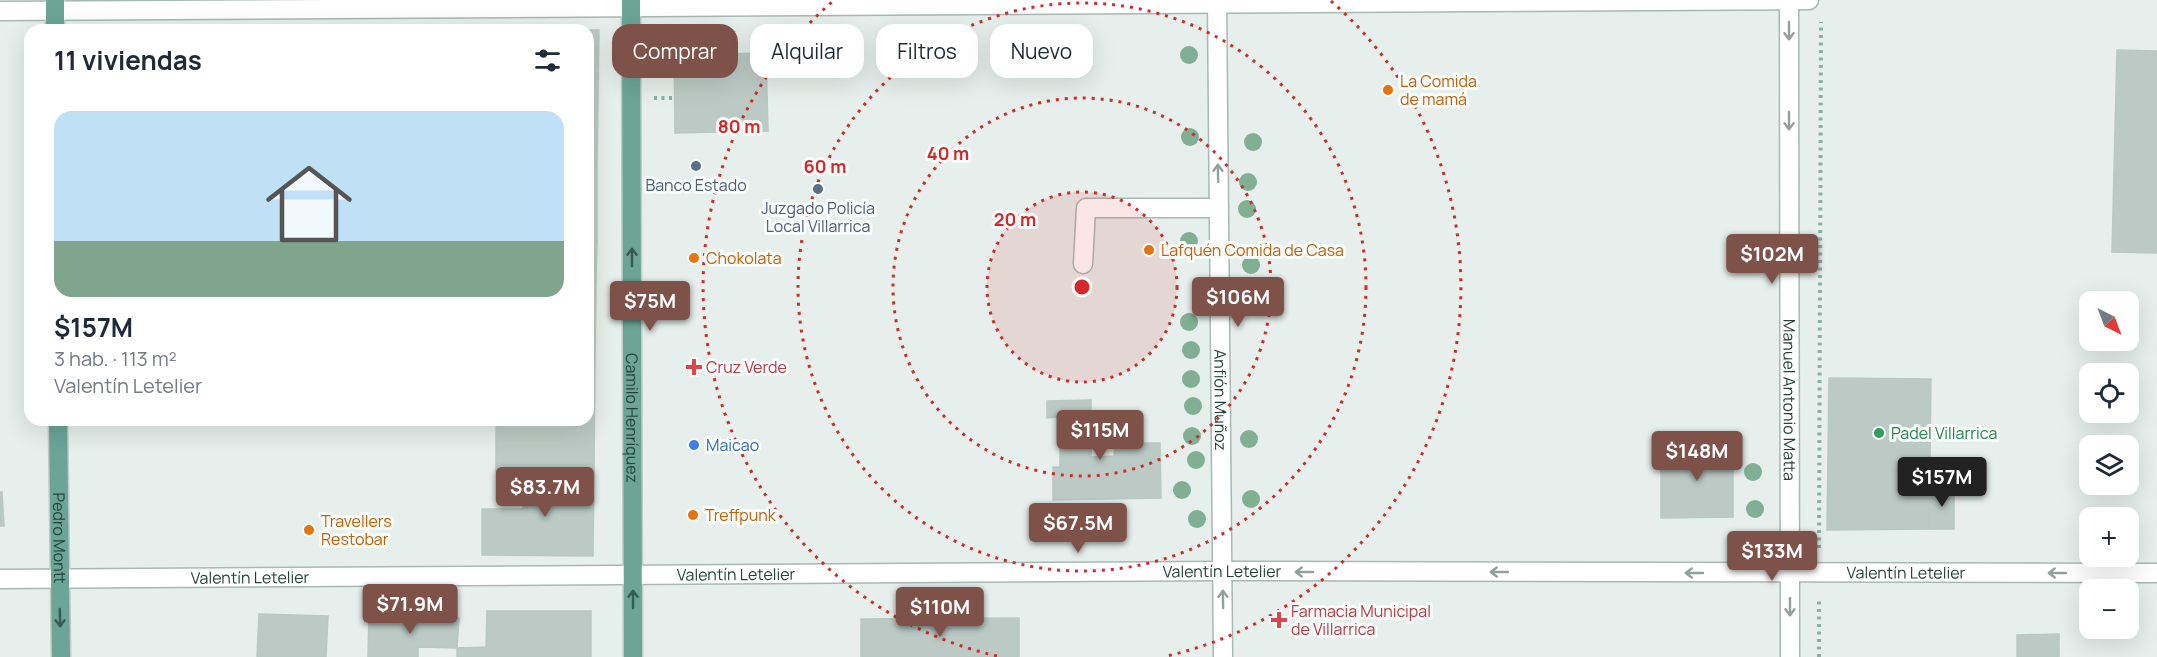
<!DOCTYPE html>
<html lang="es">
<meta charset="utf-8">
<style>
body{margin:0;font-family:Manrope,sans-serif;background:#f6f6f7;color:#1f2937;height:100vh;display:flex;flex-direction:column;font-size:22px;white-space:nowrap}
*{box-sizing:border-box;margin:0}
p{font-size:20px;color:#747a83}
.icon{flex:none;width:33px;height:33px;fill:none;stroke:currentColor;stroke-width:2;stroke-linecap:round;stroke-linejoin:round}
.map{position:relative;flex:1;overflow:hidden}
.sheet{position:absolute;left:24px;top:24px;width:570px;height:402px;display:flex;flex-direction:column;background:#fff;border-radius:18px;box-shadow:0 6px 24px #0002}
.sheet>*{flex:none}
.banner{position:absolute;left:612px;top:24px;width:570px;height:54px;display:flex;gap:12px}
.needle{width:39px;rotate:138deg}
.controls{position:absolute;left:2079px;top:291px;display:grid;gap:12px}
.controls a{display:grid;place-items:center;width:60px;height:60px;border-radius:12px;background:#fff;box-shadow:0 6px 24px #0002;font-size:30px}
.price{position:absolute;translate:-50% -51px;padding:0 14px;border-radius:6px;background:#7f5249;color:#fff;font-size:20px;line-height:39px;filter:drop-shadow(0 2px 3px #0008)}
.price::after{content:'';position:absolute;left:50%;top:36px;width:18px;height:14px;margin-left:-9px;background:inherit;clip-path:polygon(0 0,100% 0,50% 100%)}
.price.selected{background:#222;color:#fff}
ul{padding:0;list-style:none}
li{display:grid;align-content:center;gap:12px;height:318px;padding:0 30px}
li span{display:grid;place-items:center;height:186px;border-radius:18px;color:#555}
li>.icon{margin-inline-start:auto}
span .icon{width:108px;height:108px;fill:#fffc;stroke-width:1}
li b{font-size:26px}
h2{display:flex;justify-content:space-between;align-items:center;height:72px;padding:0 30px;font-size:26px}
.pill{padding:0 21px;border-radius:18px;background:#fff;box-shadow:0 6px 24px #0002;font-size:21px;line-height:54px}
.pill.selected{background:#7f5249;color:#fff}
.map>svg:first-child{display:block}
</style>
<div class="map">
<svg width="2157" height="657" viewBox="0 0 2157 657">
<rect width="100%" height="100%" fill="#e6efeb"/>
<!-- building -->
<g fill="#bbcac4" stroke="#b8c9c2" stroke-width="1.5">
<path d="M588 30H599L597 163 588 162Z"/>
<path d="M2117 50 2157 51V253L2112 252Z"/>
<path d="M766 53 768 131 675 133 674 55Z"/>
<path d="M588 162 597 163V241H588Z"/>
<path d="M588 241H597L596 282H588Z"/>
<path d="M588 282H596L595 365H588Z"/>
<path d="M588 365H595L594 473 496 472V420H588Z"/>
<path d="M1829 378 1931 379 1929 529 1827 530Z"/>
<path d="M1091 400V457L1114 456 1115 443H1160L1161 498 1053 500V467H1060V417L1047 418V401Z"/>
<path d="M1733 447V517L1661 518V448Z"/>
<path d="M524 472 594 473 593 556 482 555V509H523Z"/>
<rect x="1929" y="486" width="25" height="43"/>
<path d="M0 492H2L4 526H0Z"/>
<path d="M487 611H591V657H457V648L486 647Z"/>
<path d="M259 614 328 616 326 657H257Z"/>
<path d="M369 615 459 618 457 648 418 647V657H368Z"/>
<path d="M1019 618V657H861V619Z"/>
<path d="M2059 634V657H2017V635Z"/>
</g>
<g fill="none" stroke-linecap="round" stroke-linejoin="round">
<!-- minor casing -->
<g stroke="#a8b8b2" stroke-width="21">
<g id="minor">
<path id="s1" d="M1217 0 1223 657"/>
<path id="s2" d="M1789 0 1790 657"/>
<path d="M0 11 1809 0"/>
<path d="M1083 264 1086 208H1219"/>
<path id="s3" d="M0 579 1222 571 2157 573"/>
</g>
</g>
<!-- major casing -->
<g stroke="#c2cac8" stroke-width="21">
<g id="major">
<path d="M55 0V30"/>
<path id="s4" d="M631 0 633 657"/>
<path id="s5" d="M58 420 61 657"/>
</g>
</g>
<!-- path -->
<g stroke="#86b3a5" stroke-width="4" stroke-dasharray="3 4.5" stroke-linecap="butt">
<path d="M734 54V31"/>
<path d="M654 98H675"/>
<path d="M1819 548 1821 22"/>
<path d="M1819 657V598"/>
</g>
<!-- minor -->
<use href="#minor" stroke="#fff" stroke-width="18"/>
<!-- major -->
<use href="#major" stroke="#6aa596" stroke-width="18"/>
</g>
<!-- trees -->
<g fill="#80af93">
<circle cx="1189" cy="55" r="9"/>
<circle cx="1190" cy="137" r="9"/>
<circle cx="1253" cy="142" r="9"/>
<circle cx="1248" cy="182" r="9"/>
<circle cx="1247" cy="209" r="9"/>
<circle cx="1189" cy="241" r="9"/>
<circle cx="1251" cy="265" r="9"/>
<circle cx="1189" cy="322" r="9"/>
<circle cx="1191" cy="350" r="9"/>
<circle cx="1191" cy="379" r="9"/>
<circle cx="1193" cy="406" r="9"/>
<circle cx="1192" cy="436" r="9"/>
<circle cx="1249" cy="439" r="9"/>
<circle cx="1196" cy="460" r="9"/>
<circle cx="1753" cy="472" r="9"/>
<circle cx="1182" cy="490" r="9"/>
<circle cx="1251" cy="499" r="9"/>
<circle cx="1755" cy="509" r="9"/>
<circle cx="1197" cy="519" r="9"/>
</g>
<!-- one-way arrows -->
<defs><path id="oneway-shaft" d="M-6 0H5M1.5-3L5.5 0L1.5 3" fill="none" stroke-width="1.6" stroke-linecap="round" stroke-linejoin="round" transform="scale(1.5)"/></defs>
<g stroke="#92a09c">
<use href="#oneway-shaft" transform="translate(1789 31) rotate(90)"/>
<use href="#oneway-shaft" transform="translate(1789 121) rotate(90)"/>
<use href="#oneway-shaft" transform="translate(1218 173) rotate(-91)"/>
<use href="#oneway-shaft" transform="translate(1304 572) rotate(-180)"/>
<use href="#oneway-shaft" transform="translate(1499 572) rotate(-180)"/>
<use href="#oneway-shaft" transform="translate(1694 573) rotate(-180)"/>
<use href="#oneway-shaft" transform="translate(2057 573) rotate(180)"/>
<use href="#oneway-shaft" transform="translate(1223 599) rotate(-91)"/>
<use href="#oneway-shaft" transform="translate(1790 607) rotate(90)"/>
</g>
<g stroke="#365b51">
<use href="#oneway-shaft" transform="translate(632 257) rotate(-90)"/>
<use href="#oneway-shaft" transform="translate(633 599) rotate(-90)"/>
<use href="#oneway-shaft" transform="translate(60 618) rotate(89)"/>
</g>
<!-- distance rings -->
<circle cx="1082" cy="287" r="95" fill="#d62828" fill-opacity=".12"/>
<g fill="none" stroke="#d62828" stroke-width="3" stroke-dasharray="3 6">
<circle cx="1082" cy="287" r="95"/>
<circle cx="1082" cy="287" r="189"/>
<circle cx="1082" cy="287" r="284"/>
<path d="M997 656A379 379 0 0 1 833 1M1331 1A379 379 0 0 1 1167 656"/>
</g>
<!-- markers -->
<g fill="#e8710a" stroke="#f7fbf9" stroke-width="2">
<circle cx="1388" cy="90" r="6"/>
<circle cx="1149" cy="250" r="6"/>
<circle cx="694" cy="258" r="6"/>
<circle cx="693" cy="515" r="6"/>
<circle cx="309" cy="530" r="6"/>
</g>
<g fill="#5c6f8a" stroke="#f7fbf9" stroke-width="2">
<circle cx="696" cy="166" r="6"/>
<circle cx="818" cy="189" r="6"/>
</g>
<g fill="#e0444e" stroke="#f7fbf9" stroke-width="2">
<path d="M691 358h6v6h6v6h-6v6h-6v-6h-6v-6h6z"/>
<path d="M1276 611h6v6h6v6h-6v6h-6v-6h-6v-6h6z"/>
</g>
<circle fill="#2e9e5b" stroke="#f7fbf9" stroke-width="2" cx="1879" cy="433" r="6"/>
<circle fill="#3f7fe0" stroke="#f7fbf9" stroke-width="2" cx="694" cy="445" r="6"/>
<g text-anchor="middle" dominant-baseline="central" stroke-width="6" stroke-linejoin="round" paint-order="stroke">
<!-- food labels -->
<g font-size="16" fill="#c56008" stroke="#f7fbf9" text-anchor="start">
<text x="1400" y="81">La Comida<tspan x="1400" dy="18">de mamá</tspan></text>
<text x="1161" y="250">Lafquén Comida de Casa</text>
<text x="706" y="258">Chokolata</text>
<text x="705" y="515">Treffpunk</text>
<text x="321" y="521">Travellers<tspan x="321" dy="18">Restobar</tspan></text>
</g>
<!-- service labels -->
<g font-size="16" fill="#4e5e75" stroke="#f7fbf9">
<text x="696" y="185">Banco Estado</text>
<text x="818" y="208">Juzgado Policía<tspan x="818" dy="18">Local Villarrica</tspan></text>
</g>
<!-- health labels -->
<g font-size="16" fill="#be3a42" stroke="#f7fbf9" text-anchor="start">
<text x="706" y="367">Cruz Verde</text>
<text x="1291" y="611">Farmacia Municipal<tspan x="1291" dy="18">de Villarrica</tspan></text>
</g>
<!-- street labels -->
<g font-size="16" fill="#24423a" stroke="#f7fbf9">
<text stroke="none"><textPath href="#s1" startOffset="400">Anfión Muñoz</textPath></text>
<text stroke="none"><textPath href="#s2" startOffset="400">Manuel Antonio Matta</textPath></text>
<text stroke="none"><textPath href="#s4" startOffset="418">Camilo Henríquez</textPath></text>
<text stroke="none"><textPath href="#s5" startOffset="118">Pedro Montt</textPath></text>
<text stroke="none"><textPath href="#s3" startOffset="1222">Valentín Letelier</textPath></text>
<text stroke="none"><textPath href="#s3" startOffset="1906">Valentín Letelier</textPath></text>
<text stroke="none"><textPath href="#s3" startOffset="736">Valentín Letelier</textPath></text>
<text stroke="none"><textPath href="#s3" startOffset="250">Valentín Letelier</textPath></text>
</g>
<!-- leisure labels -->
<g font-size="16" fill="#27864d" stroke="#f7fbf9" text-anchor="start">
<text x="1891" y="433">Padel Villarrica</text>
</g>
<!-- shop labels -->
<g font-size="16" fill="#366cbe" stroke="#f7fbf9" text-anchor="start">
<text x="706" y="445">Maicao</text>
</g>
</g>
<circle cx="1082" cy="287" r="9" fill="#d62828" stroke="#f7fbf9" stroke-width="3"/>
<g font-size="18" text-anchor="middle" font-weight="bold" fill="#d62828" stroke="#f7fbf9" stroke-width="6" stroke-linejoin="round" paint-order="stroke">
<text x="739" y="133">80 m</text>
<text x="948" y="160">40 m</text>
<text x="825" y="173">60 m</text>
<text x="1015" y="226">20 m</text>
</g>
</svg>
<div class="controls">
<a><svg class="needle" viewBox="-14 -14 28 28"><path d="M0-13l5 13h-10z" fill="#e53935"/><path d="M0 13l5-13h-10z" fill="#747a83"/></svg></a>
<a><svg class="icon" aria-label="locate" viewBox="0 0 24 24"><circle cx="12" cy="12" r="6"/><path d="M12 2v4M12 18v4M2 12h4M18 12h4"/></svg></a>
<a><svg class="icon" aria-label="layers" viewBox="0 0 24 24"><path d="M12 4l9 5-9 5-9-5zM3 14l9 5 9-5"/></svg></a>
<a>+</a>
<a>−</a>
</div>
<b class="price" style="left:1772px;top:285px">$102M</b>
<b class="price" style="left:1238px;top:328px">$106M</b>
<b class="price" style="left:650px;top:332px">$75M</b>
<b class="price" style="left:1100px;top:461px">$115M</b>
<b class="price" style="left:1697px;top:482px">$148M</b>
<b class="price selected" style="left:1942px;top:508px">$157M</b>
<b class="price" style="left:545px;top:518px">$83.7M</b>
<b class="price" style="left:1078px;top:554px">$67.5M</b>
<b class="price" style="left:1772px;top:582px">$133M</b>
<b class="price" style="left:410px;top:635px">$71.9M</b>
<b class="price" style="left:940px;top:638px">$110M</b>
<div class="banner">
<a class="pill selected">Comprar</a>
<a class="pill">Alquilar</a>
<a class="pill">Filtros</a>
<a class="pill">Nuevo</a>
</div>
<section class="sheet">
<h2>11 viviendas<svg class="icon" aria-label="filters" viewBox="0 0 24 24"><path d="M4 7h16M4 17h16"/><circle cx="9" cy="7" r="2"/><circle cx="15" cy="17" r="2"/></svg></h2>
<ul>
<li><span style="background:linear-gradient(#bfe0f5 70%,#7fa58c 0)"><svg class="icon" aria-label="home" viewBox="0 0 24 24"><path d="M3 11l9-7 9 7M6 9v11h12V9"/></svg></span><div><b>$157M</b><p>3 hab. · 113 m²</p><p>Valentín Letelier</p></div></li>
</ul>
</section>
</div>
